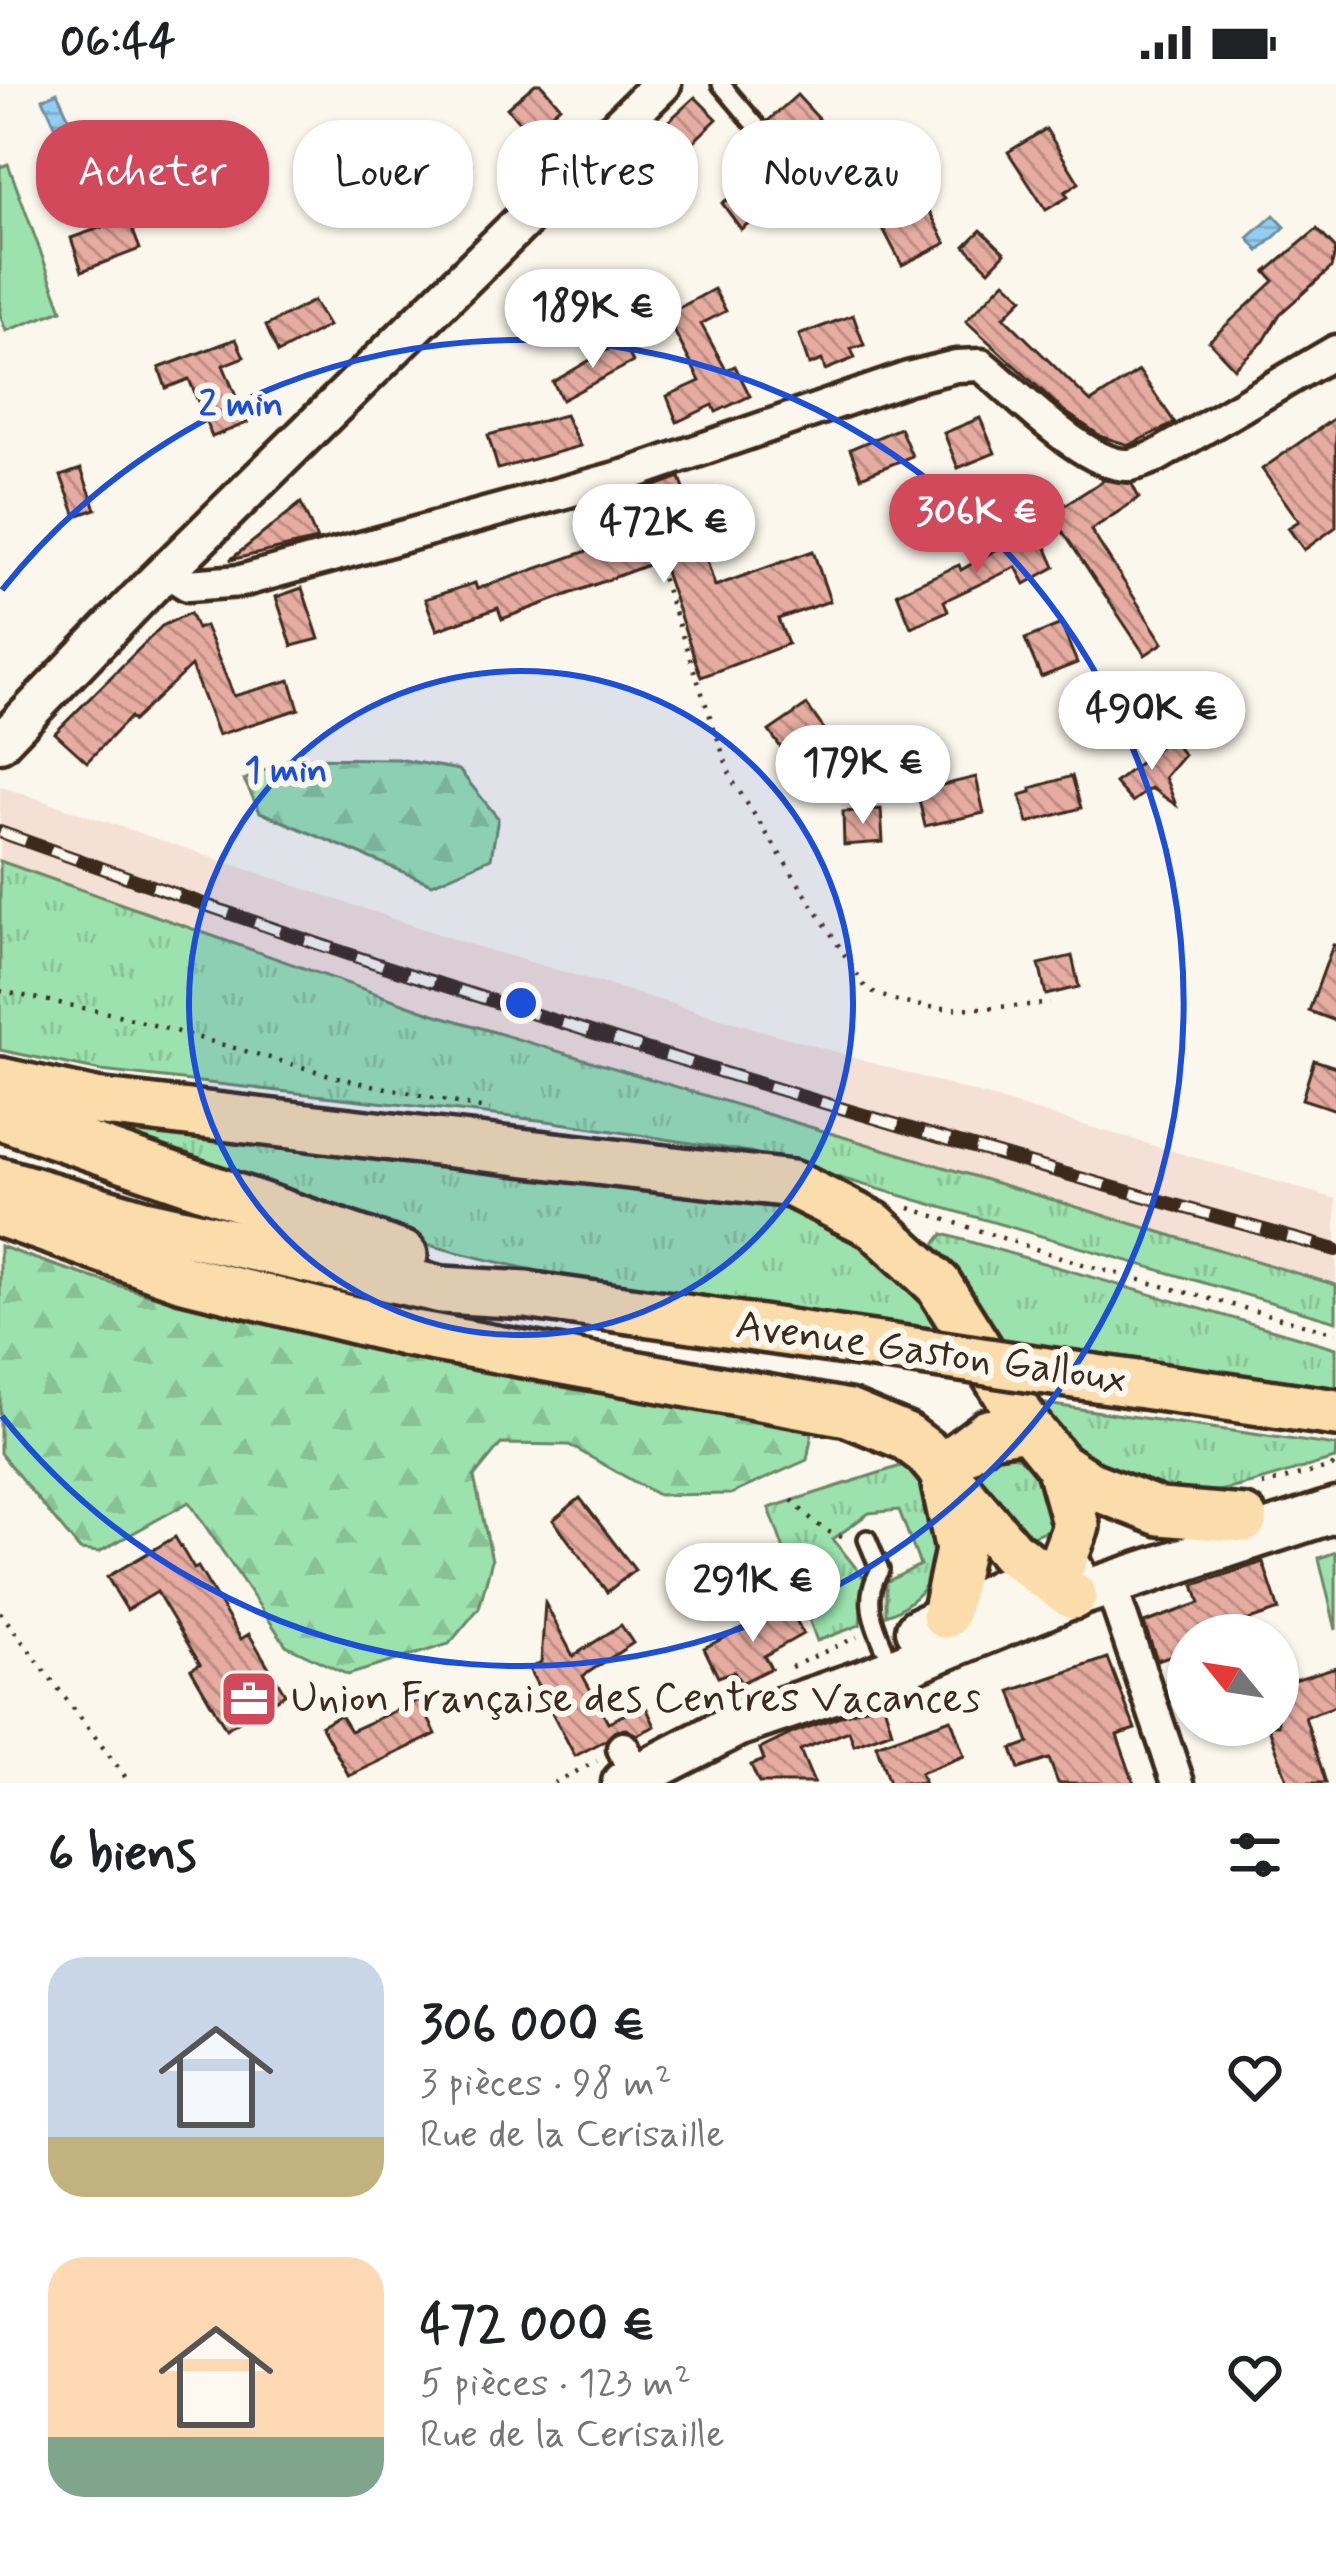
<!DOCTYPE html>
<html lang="fr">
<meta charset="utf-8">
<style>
body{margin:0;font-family:Mynerve,sans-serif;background:#f6f6f6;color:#202124;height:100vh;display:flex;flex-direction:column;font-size:45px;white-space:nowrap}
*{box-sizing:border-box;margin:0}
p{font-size:39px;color:#757577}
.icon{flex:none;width:66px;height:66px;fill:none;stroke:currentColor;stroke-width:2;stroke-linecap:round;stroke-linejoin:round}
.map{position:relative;height:1699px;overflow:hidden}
.drawer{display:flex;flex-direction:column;background:#fff;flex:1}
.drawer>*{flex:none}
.banner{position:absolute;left:36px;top:36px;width:1266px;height:108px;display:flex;gap:24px}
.needle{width:78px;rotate:300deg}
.buttons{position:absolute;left:1167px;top:1530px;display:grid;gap:24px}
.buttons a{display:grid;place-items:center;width:132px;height:132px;border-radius:50%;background:#fff;box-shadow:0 3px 9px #0004;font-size:60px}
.price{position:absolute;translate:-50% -102px;padding:0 27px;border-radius:42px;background:#fff;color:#222;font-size:39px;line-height:78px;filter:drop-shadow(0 3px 6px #0008)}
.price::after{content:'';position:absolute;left:50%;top:72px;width:36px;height:27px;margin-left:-18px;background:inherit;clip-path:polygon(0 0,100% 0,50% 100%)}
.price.active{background:#d1495b;color:#fff}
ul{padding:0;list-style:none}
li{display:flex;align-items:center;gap:36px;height:300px;padding:0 48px}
li span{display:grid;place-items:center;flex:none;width:336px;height:240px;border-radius:36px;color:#555}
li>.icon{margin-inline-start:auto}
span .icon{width:144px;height:144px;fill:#fffc;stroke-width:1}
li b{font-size:51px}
h2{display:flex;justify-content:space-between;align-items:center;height:144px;padding:0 48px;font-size:51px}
.chip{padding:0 42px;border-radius:48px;background:#fff;box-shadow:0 3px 9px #0004;font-size:42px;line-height:108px}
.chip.active{background:#d1495b;color:#fff}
.status{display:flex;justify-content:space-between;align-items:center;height:84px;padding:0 60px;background:#fff;direction:ltr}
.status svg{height:33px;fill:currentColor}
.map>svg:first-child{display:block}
</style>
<div class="status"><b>06:44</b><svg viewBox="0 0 49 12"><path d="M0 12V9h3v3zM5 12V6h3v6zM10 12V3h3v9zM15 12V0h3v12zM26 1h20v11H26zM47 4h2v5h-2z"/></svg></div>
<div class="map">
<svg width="1336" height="1699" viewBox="0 0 1336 1699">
<defs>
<pattern id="grass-tufts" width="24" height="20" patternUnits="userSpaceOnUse" patternTransform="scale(3)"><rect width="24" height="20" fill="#9ce2ae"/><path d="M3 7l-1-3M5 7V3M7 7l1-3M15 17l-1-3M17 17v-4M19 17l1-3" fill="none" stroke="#87c295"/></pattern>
<pattern id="forest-firs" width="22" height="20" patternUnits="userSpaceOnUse" patternTransform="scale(3)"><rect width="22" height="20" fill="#9ce2ae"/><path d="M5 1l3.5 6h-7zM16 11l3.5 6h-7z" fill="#87c295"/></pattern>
<pattern id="water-rules" width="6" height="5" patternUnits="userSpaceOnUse" patternTransform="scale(3)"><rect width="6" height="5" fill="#92cdf2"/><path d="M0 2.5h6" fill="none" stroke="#7fb0cf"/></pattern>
<pattern id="building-back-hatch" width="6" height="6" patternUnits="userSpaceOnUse" patternTransform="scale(3)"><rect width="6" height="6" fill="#e6aca1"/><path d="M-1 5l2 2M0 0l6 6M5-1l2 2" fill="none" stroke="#bc8c83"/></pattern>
</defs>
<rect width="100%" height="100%" fill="#fbf7ec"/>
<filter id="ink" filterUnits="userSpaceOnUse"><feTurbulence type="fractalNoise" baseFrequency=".00833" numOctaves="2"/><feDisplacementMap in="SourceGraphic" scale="24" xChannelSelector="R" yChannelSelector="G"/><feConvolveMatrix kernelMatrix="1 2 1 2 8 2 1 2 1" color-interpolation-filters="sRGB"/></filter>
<g filter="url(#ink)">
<!-- built -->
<path fill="#f5e0d6" d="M0 702 465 859 1336 1115V1201L431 929 0 777Z"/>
<!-- grass -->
<g fill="url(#grass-tufts)" stroke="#6c8666" stroke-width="3">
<path d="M0 777 431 929 1336 1201V1237L750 1068 547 1037 101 987 0 966Z"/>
<path d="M20 1019 759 1112C779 1119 802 1124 821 1134 872 1158 912 1204 942 1250 760 1223 574 1204 397 1152 270 1114 145 1063 20 1019Z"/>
<path d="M943 1150 1336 1264V1307L1263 1293 998 1258 981 1224 932 1164Z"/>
<path d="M1039 1319 1336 1362 1335 1375C1295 1385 1226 1411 1187 1410 1124 1409 1074 1367 1039 1319Z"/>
<path d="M996 1366C1040 1375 1048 1401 1062 1440L1015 1459 965 1377Z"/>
<path d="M907 1380C922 1395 943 1421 946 1443 951 1478 918 1521 886 1531V1498L920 1481 899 1426 869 1429 833 1455 864 1494 860 1541 817 1557 769 1424Z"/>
<path d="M1336 1468V1546L1319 1474Z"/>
</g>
<!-- forest -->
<g fill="url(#forest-firs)" stroke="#6c8666" stroke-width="3">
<path d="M291 674 398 675 459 686 498 734 491 774 432 800 260 728 244 696Z"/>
<path d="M0 1162C246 1254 508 1285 766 1330L812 1349 807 1376 731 1410 658 1411 569 1361 501 1360 474 1393 492 1476 479 1524 449 1560 348 1591 286 1561 189 1418 99 1468 80 1466 0 1369Z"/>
</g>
<!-- green -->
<path fill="#9ce2ae" stroke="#6c8666" stroke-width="3" d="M8 80 62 226 6 247 0 231V83Z"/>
<!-- water -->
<g fill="url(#water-rules)" stroke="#6f8c9d" stroke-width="3">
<path d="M57 8 73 43 59 50 43 15Z"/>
<path d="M1274 131 1285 143 1259 167 1248 154Z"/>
</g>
<!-- building -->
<g fill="url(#building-back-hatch)" stroke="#3b2a1e" stroke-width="3">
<path d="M535 0H541L560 22 529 49 507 24Z"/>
<path d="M797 11 819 35 789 61 768 37Z"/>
<path d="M695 13 717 35 683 68 686 72 665 91 657 82 634 101 618 83Z"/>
<path d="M1046 45 1079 99 1065 108 1068 113 1046 126 1008 68Z"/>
<path d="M455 55 471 80 452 94 435 68Z"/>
<path d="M772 83 790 107 741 145 722 119Z"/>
<path d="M924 117 946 159 902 181 880 139Z"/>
<path d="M128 134 140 165 82 187 71 154Z"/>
<path d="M1317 145 1336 165 1331 184 1280 230 1264 257 1234 284 1209 257 1274 197 1266 188Z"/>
<path d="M981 146 1005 169 989 186 965 162Z"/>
<path d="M1005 197 1023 214 1004 233 1091 318 1139 287 1175 339 1129 361 1102 353 1064 327 966 237Z"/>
<path d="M592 202 622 244 603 257 574 213Z"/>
<path d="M714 205 726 227 701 240 726 286 735 282 750 312 716 328 713 321 677 338 667 312 700 297 666 231Z"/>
<path d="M313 217 328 242 278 269 266 242Z"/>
<path d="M853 231 864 261 851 265 855 274 825 286 822 276 809 281 799 251Z"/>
<path d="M236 255 244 273 223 281 247 339 212 353 189 295 166 304 159 284Z"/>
<path d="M622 257 633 278 562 316 553 298Z"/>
<path d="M565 331 580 362 498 385 488 351Z"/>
<path d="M1336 333V443L1304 466 1288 444 1299 437 1262 385Z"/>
<path d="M980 334 995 369 958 384 944 349Z"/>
<path d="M900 344 912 372 861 393 850 365Z"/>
<path d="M81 385 96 425 76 432 61 392Z"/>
<path d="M680 393 715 502 813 467 830 517 778 535 788 560 701 593 661 476 502 535 498 524 437 546 425 515 475 499 477 505 651 445 639 408Z"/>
<path d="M1104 396 1132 400 1139 414 1091 446 1163 559 1145 571 1051 430Z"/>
<path d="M301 419 317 456 230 476Z"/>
<path d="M1037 442 1055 483 1025 500 1016 483 944 517 948 527 911 543 897 509 959 481 961 486Z"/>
<path d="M302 504 319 555 292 562 276 513Z"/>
<path d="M190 529 197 545 205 542 234 612 290 596 299 625 218 651 191 582 133 637 130 633 87 678 55 649 162 542Z"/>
<path d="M1061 540 1077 579 1041 593 1025 555Z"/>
<path d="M807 621 838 665 800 690 769 647Z"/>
<path d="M1170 654 1184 671 1165 693 1176 721 1151 704 1132 718 1115 699Z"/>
<path d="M1072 692 1081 724 1028 739 1020 711 1031 708V704Z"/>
<path d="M976 693 984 729 925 742 917 707Z"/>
<path d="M881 725 883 758 844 761 843 728Z"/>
<path d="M1333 861H1336V937L1309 927Z"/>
<path d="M1072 872 1079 903 1046 911 1039 880Z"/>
<path d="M1314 976 1336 983V1026L1302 1015Z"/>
<path d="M580 1414 635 1486 607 1508 553 1436Z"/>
<path d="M175 1453 194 1485 198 1483 241 1555 249 1550 285 1610 226 1645 191 1585 200 1580 157 1508 127 1526 107 1493Z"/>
<path d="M1263 1478 1279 1526 1246 1537 1250 1551H1188V1566L1157 1576 1144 1539 1200 1519 1194 1501Z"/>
<path d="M545 1519 573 1572 621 1541 633 1559 583 1592 608 1638 645 1621 655 1642 637 1651 626 1645 616 1646 606 1656 575 1672 529 1585 541 1578Z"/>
<path d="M789 1521 803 1550 764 1572 771 1584 741 1599 734 1587 718 1593 704 1564Z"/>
<path d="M1108 1574 1135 1645 1117 1651 1134 1699H1058L1049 1675 1019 1685 1012 1665 1029 1659 1011 1607Z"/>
<path d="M1336 1583V1622L1305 1633 1326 1699H1288L1268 1641H1278V1601Z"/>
<path d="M419 1616 436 1650 349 1692 321 1641 340 1631 350 1647Z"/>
<path d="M883 1617 892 1647 854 1661 849 1647 800 1666 814 1699H759L751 1681 764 1676 760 1665 795 1648Z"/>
<path d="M951 1635 964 1672 920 1689 924 1699H889L876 1661Z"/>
</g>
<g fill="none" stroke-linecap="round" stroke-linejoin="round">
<!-- service casing -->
<g stroke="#3b2a1e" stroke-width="24">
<g id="service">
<path d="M721 0 793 85"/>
<path d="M867 1455 880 1486C863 1513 872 1536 884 1563"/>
</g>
</g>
<!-- minor casing -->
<g stroke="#3b2a1e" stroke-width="39">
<g id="minor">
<path d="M166 487 188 501 241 497 627 391 908 294 956 282 981 281C1014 307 1087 384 1129 381 1138 380 1148 375 1157 372L1336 267"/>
<path d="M1111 1502 1178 1699"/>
<path d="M623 1664 639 1699"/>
</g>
</g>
<!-- tertiary casing -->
<g stroke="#3b2a1e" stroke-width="45">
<path id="tertiary" d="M0 659 149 504 662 0"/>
</g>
<!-- secondary casing -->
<g stroke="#3b2a1e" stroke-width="51">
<g id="secondary">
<path d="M918 1546 1002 1506 1072 1487"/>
<path d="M624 1699 736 1641 868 1596 1073 1512 1336 1426"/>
</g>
</g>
<!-- primary casing -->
<g stroke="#3b2a1e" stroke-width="54">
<g id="primary">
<path d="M0 997 95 1018 792 1100 874 1141 938 1200 1028 1343 1059 1381 1090 1401 1160 1428 1244 1435"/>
<path d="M0 1032 404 1171"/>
<path d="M0 1097 144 1139 442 1206 526 1211 935 1270"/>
<path d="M0 1129 183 1194 403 1248 848 1329 906 1353 926 1368 1011 1468 1073 1512"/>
<path d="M1040 1286 1336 1329"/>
<path d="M940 1385 988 1349 1028 1343"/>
<path d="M945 1400 959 1466 945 1531"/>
<path d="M1058 1490 1076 1442 1059 1381"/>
</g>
</g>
<!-- path -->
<g stroke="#3b2a1e" stroke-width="4.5" stroke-dasharray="3 9" stroke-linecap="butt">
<path d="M635 415 732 696 866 904C921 935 988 922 1050 920"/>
<path d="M0 907 118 931 344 995 490 1026"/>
<path d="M910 1124 1085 1181 1336 1249"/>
<path d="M1262 1401 1332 1383 1336 1376"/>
<path d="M792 1416C808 1433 826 1452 849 1454"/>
<path d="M0 1528 130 1699"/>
<path d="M791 1583 857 1553"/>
<path d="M554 1699 597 1677"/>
</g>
<!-- service -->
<use href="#service" stroke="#fbf7ec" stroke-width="15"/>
<!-- minor -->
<use href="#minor" stroke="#fbf7ec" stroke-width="30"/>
<!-- tertiary -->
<use href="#tertiary" stroke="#fbf7ec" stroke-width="36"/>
<!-- secondary -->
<use href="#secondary" stroke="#fbf7ec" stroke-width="42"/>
<!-- primary -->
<use href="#primary" stroke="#faddab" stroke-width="45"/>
<!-- rail casing -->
<g stroke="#3b2a1e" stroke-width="14">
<path id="rail" d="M0 748C140 797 280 849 421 894 724 992 1029 1081 1336 1166"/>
</g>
<!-- rail -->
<use href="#rail" stroke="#fbf7ec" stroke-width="9" stroke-dasharray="27" stroke-linecap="butt"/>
<!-- primary-bridge casing -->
<g stroke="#3b2a1e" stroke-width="54" stroke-linecap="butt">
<path id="primary-bridge" d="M935 1270 1040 1286"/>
</g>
<!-- primary-bridge -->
<use href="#primary-bridge" stroke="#faddab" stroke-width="45"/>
</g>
</g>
<!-- distance rings -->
<circle cx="521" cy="919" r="332" fill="#1d4ed8" fill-opacity=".12"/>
<g fill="none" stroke="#1d4ed8" stroke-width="6">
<circle cx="521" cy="919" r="332"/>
<path d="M2 506A663 663 0 1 1 2 1332"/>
</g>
<!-- icons -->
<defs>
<g id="office-square" transform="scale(3)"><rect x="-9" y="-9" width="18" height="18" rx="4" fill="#d1495b" stroke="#fbf7ec"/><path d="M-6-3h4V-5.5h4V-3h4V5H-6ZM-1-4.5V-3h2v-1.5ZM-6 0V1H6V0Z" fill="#fff"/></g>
</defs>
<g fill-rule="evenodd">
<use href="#office-square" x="249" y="1615"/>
</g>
<g text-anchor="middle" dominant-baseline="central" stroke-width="12" stroke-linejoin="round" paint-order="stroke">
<!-- street labels -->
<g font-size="42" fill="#3b2a1e" stroke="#fbf7ec">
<text transform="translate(931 1269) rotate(8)">Avenue Gaston Galloux</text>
</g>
<!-- poi labels -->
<g font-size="42" fill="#3b2a1e" stroke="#fbf7ec" text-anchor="start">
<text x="291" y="1615">Union Française des Centres Vacances</text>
</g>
</g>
<circle cx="521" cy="919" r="18" fill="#1d4ed8" stroke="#fbf7ec" stroke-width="6"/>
<g font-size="36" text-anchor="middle" font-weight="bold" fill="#1d4ed8" stroke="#fbf7ec" stroke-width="12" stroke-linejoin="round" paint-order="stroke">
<text x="241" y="331">2 min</text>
<text x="286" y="697">1 min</text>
</g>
</svg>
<div class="buttons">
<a><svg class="needle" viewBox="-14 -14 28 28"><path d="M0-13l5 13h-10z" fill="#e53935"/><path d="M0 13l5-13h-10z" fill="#757577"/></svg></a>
</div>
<b class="price" style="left:593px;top:287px">189K €</b>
<b class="price active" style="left:977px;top:492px">306K €</b>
<b class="price" style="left:664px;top:502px">472K €</b>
<b class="price" style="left:1152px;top:689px">490K €</b>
<b class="price" style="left:863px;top:743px">179K €</b>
<b class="price" style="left:753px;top:1561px">291K €</b>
<div class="banner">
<a class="chip active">Acheter</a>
<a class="chip">Louer</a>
<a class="chip">Filtres</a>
<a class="chip">Nouveau</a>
</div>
</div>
<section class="drawer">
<h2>6 biens<svg class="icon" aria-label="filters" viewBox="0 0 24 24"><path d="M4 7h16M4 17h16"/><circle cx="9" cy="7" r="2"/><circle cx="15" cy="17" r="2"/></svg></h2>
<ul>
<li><span style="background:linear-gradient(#c9d6e8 75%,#c2b280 0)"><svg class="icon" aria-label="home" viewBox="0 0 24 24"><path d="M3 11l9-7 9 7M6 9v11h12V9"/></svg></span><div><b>306 000 €</b><p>3 pièces · 98 m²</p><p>Rue de la Cerisaille</p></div><svg class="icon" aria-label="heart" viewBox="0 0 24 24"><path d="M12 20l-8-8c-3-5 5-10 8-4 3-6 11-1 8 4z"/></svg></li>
<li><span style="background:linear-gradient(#ffd9b3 75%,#7fa58c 0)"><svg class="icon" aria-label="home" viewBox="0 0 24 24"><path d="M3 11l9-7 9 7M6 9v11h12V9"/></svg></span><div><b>472 000 €</b><p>5 pièces · 123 m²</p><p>Rue de la Cerisaille</p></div><svg class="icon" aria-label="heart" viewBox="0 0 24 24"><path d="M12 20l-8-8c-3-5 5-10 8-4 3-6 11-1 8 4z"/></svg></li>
</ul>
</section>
